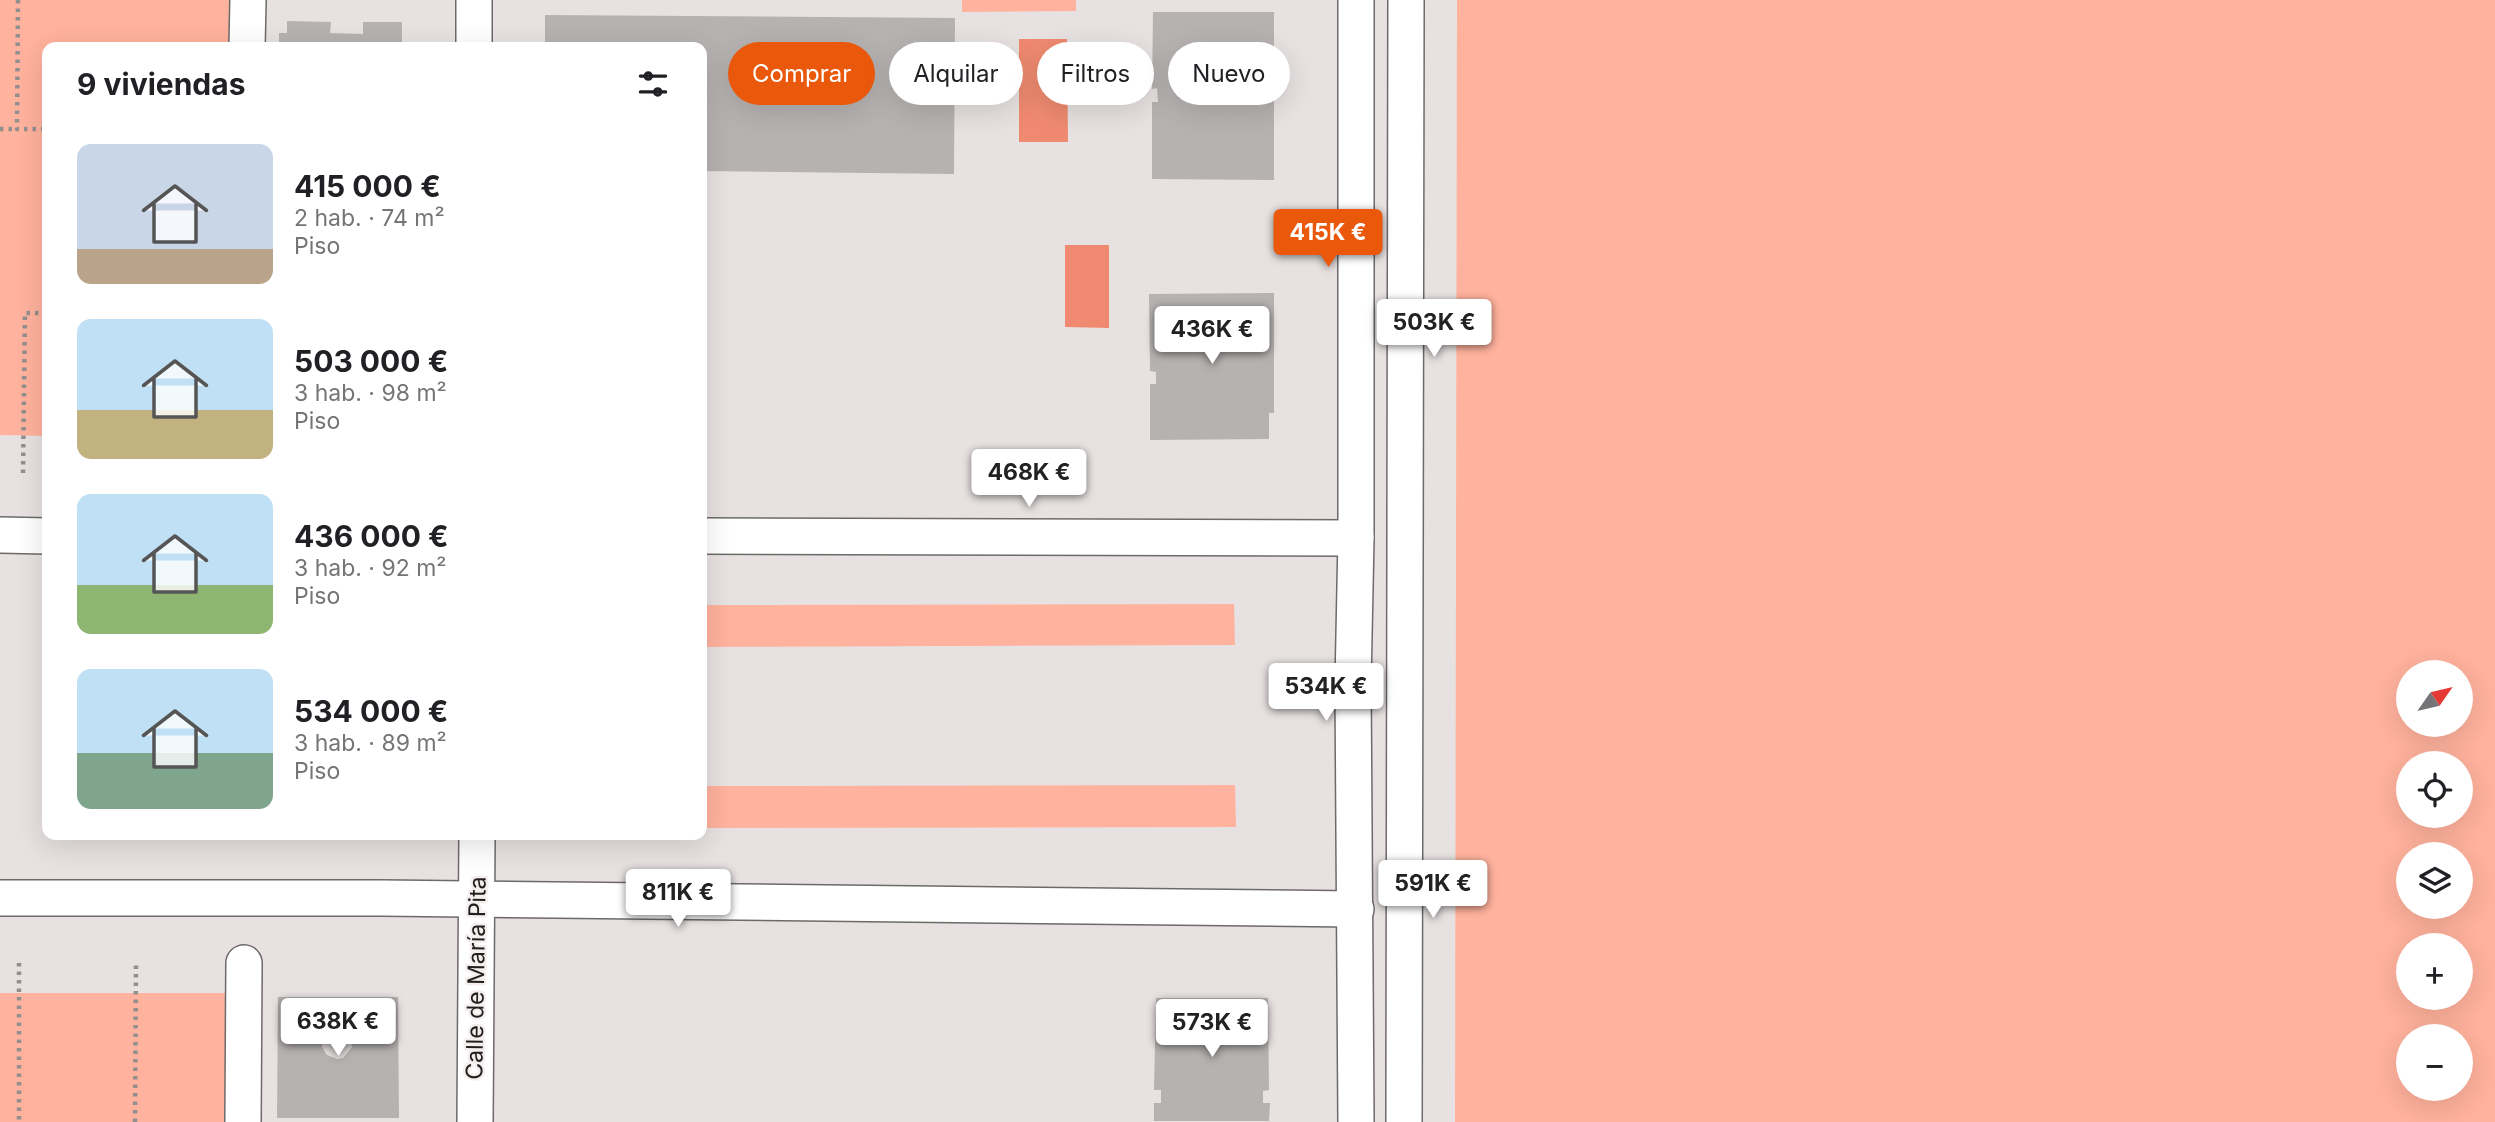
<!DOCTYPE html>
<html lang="es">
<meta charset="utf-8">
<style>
body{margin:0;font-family:Inter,sans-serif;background:#f6f6f6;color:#202124;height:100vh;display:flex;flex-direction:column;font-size:26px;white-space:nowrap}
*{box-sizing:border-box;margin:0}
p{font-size:23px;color:#757577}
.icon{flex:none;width:38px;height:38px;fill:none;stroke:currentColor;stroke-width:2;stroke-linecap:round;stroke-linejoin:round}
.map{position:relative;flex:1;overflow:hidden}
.details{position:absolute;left:42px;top:42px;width:665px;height:798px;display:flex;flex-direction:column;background:#fff;border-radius:14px;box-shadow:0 7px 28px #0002}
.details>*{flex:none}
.banner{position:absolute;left:728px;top:42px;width:665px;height:63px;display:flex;gap:14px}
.needle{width:46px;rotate:56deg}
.controls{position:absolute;left:2396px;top:660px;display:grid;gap:14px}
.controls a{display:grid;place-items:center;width:77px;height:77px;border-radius:50%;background:#fff;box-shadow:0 7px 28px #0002;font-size:35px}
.price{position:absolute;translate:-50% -60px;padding:0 16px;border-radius:7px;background:#fff;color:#222;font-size:23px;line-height:46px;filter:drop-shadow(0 2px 4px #0008)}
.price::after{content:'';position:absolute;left:50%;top:42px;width:21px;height:16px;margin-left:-10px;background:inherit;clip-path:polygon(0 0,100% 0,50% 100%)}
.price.on{background:#ea580c;color:#fff}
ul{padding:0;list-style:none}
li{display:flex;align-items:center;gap:21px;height:175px;padding:0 35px}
li span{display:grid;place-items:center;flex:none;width:196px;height:140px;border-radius:14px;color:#555}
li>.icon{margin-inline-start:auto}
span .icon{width:84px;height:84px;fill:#fffc;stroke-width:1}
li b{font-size:30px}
h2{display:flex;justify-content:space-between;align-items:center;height:84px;padding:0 35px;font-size:30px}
.chip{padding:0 24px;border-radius:32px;background:#fff;box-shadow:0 7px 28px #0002;font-size:24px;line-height:63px}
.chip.on{background:#ea580c;color:#fff}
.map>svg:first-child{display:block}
</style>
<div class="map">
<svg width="2495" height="1122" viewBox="0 0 2495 1122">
<rect width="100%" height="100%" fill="#e7e2e1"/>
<!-- green -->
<g fill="#ffb29d" fill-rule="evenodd">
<path d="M0 0H258V47H47V436L0 435Z"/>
<path d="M962 0H1076V11L962 12Z"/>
<path d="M1457 0H2495V1122H1455ZM2408 672H2460V724H2408ZM2408 763H2460V816H2408ZM2408 854H2460V906H2408ZM2408 945H2460V998H2408ZM2408 1036H2460V1088H2408Z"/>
<path d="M1234 604 1235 645 702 647V605Z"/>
<path d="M1235 785 1236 827 702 828V786Z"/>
<rect x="0" y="993" width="257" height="129"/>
</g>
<!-- water -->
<g fill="#ef8a70">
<path d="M1019 39H1067L1068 142H1019Z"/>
<path d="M1065 245H1109V328L1065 327Z"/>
</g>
<!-- building -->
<g fill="#b6b2b1" fill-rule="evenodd">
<path d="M1153 12H1274V180L1152 179V102H1158L1157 88 1152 89Z"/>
<path d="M545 15 955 18 954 174 702 171V47H545Z"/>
<path d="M287 21 331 22 330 33 363 34V22H402V47H279V33H287Z"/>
<path d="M1274 293V413H1269V439L1150 440V384H1156V372L1150 371 1149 294Z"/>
<path d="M278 997H398L399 1118H277ZM335 1029 344 1030 351 1036 352 1047 343 1058 337 1059 327 1055 322 1047 323 1037Z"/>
<path d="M1156 998H1268L1269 1090 1263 1091V1103H1270L1269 1121H1154V1103H1161V1090H1154Z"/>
</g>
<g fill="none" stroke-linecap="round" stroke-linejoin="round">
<!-- street casing -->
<g stroke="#6e6a69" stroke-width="38">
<g id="street">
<path d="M247 47 248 0"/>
<path d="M474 47V0"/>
<path d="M0 535 47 536"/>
<path d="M702 536 1356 538"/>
<path d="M0 898H382L1356 909"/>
<path d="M243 1122 244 963"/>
<path d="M475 1122 477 835"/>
<path d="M1356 1122 1353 684 1356 538V0"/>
<path d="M1404 1122 1406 0"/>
</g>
</g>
<!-- path -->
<g stroke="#938f8e" stroke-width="4.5" stroke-dasharray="3.5 5" stroke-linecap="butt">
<path d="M18 0 17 129H47"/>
<path d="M0 129H17"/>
<path d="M23 473 25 313H47"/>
<path d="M19 963V1122"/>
<path d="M135 1122 136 963"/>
</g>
<!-- street -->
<use href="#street" stroke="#fff" stroke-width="35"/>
</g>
<g text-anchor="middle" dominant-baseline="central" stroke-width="5" stroke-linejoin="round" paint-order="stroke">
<!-- street labels -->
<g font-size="23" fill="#201f1e" stroke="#f4efee">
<text transform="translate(476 978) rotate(-89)">Calle de María Pita</text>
</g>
</g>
</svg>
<div class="controls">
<a><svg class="needle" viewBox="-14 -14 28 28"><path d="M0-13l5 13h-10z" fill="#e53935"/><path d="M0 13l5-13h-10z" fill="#757577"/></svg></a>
<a><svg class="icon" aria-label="locate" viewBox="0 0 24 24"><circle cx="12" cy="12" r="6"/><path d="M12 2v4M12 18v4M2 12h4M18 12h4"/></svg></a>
<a><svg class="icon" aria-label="layers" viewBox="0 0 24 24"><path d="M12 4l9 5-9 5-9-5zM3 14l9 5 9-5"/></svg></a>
<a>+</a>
<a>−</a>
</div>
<b class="price on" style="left:1328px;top:269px">415K €</b>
<b class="price" style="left:1434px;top:359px">503K €</b>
<b class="price" style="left:1212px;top:366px">436K €</b>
<b class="price" style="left:1029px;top:509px">468K €</b>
<b class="price" style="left:1326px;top:723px">534K €</b>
<b class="price" style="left:1433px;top:920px">591K €</b>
<b class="price" style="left:678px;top:929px">811K €</b>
<b class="price" style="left:338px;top:1058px">638K €</b>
<b class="price" style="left:1212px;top:1059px">573K €</b>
<div class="banner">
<a class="chip on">Comprar</a>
<a class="chip">Alquilar</a>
<a class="chip">Filtros</a>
<a class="chip">Nuevo</a>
</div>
<section class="details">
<h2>9 viviendas<svg class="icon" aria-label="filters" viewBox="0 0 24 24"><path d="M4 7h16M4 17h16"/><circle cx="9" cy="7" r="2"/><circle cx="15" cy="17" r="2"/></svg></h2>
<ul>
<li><span style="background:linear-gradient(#c9d6e8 75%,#b9a48a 0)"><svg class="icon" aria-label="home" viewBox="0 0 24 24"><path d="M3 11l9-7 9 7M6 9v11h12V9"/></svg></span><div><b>415 000 €</b><p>2 hab. · 74 m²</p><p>Piso</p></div></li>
<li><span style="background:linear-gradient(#bfe0f5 65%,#c2b280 0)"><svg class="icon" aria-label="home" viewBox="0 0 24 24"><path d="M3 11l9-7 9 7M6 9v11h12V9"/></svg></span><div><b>503 000 €</b><p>3 hab. · 98 m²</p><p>Piso</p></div></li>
<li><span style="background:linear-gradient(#bfe0f5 65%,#8fb573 0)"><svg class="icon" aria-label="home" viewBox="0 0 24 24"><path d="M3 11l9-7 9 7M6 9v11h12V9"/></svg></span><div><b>436 000 €</b><p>3 hab. · 92 m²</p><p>Piso</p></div></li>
<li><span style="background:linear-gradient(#bfe0f5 60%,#7fa58c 0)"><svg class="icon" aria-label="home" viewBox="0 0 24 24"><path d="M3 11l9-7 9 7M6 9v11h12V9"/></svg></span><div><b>534 000 €</b><p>3 hab. · 89 m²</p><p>Piso</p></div></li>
</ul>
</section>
</div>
